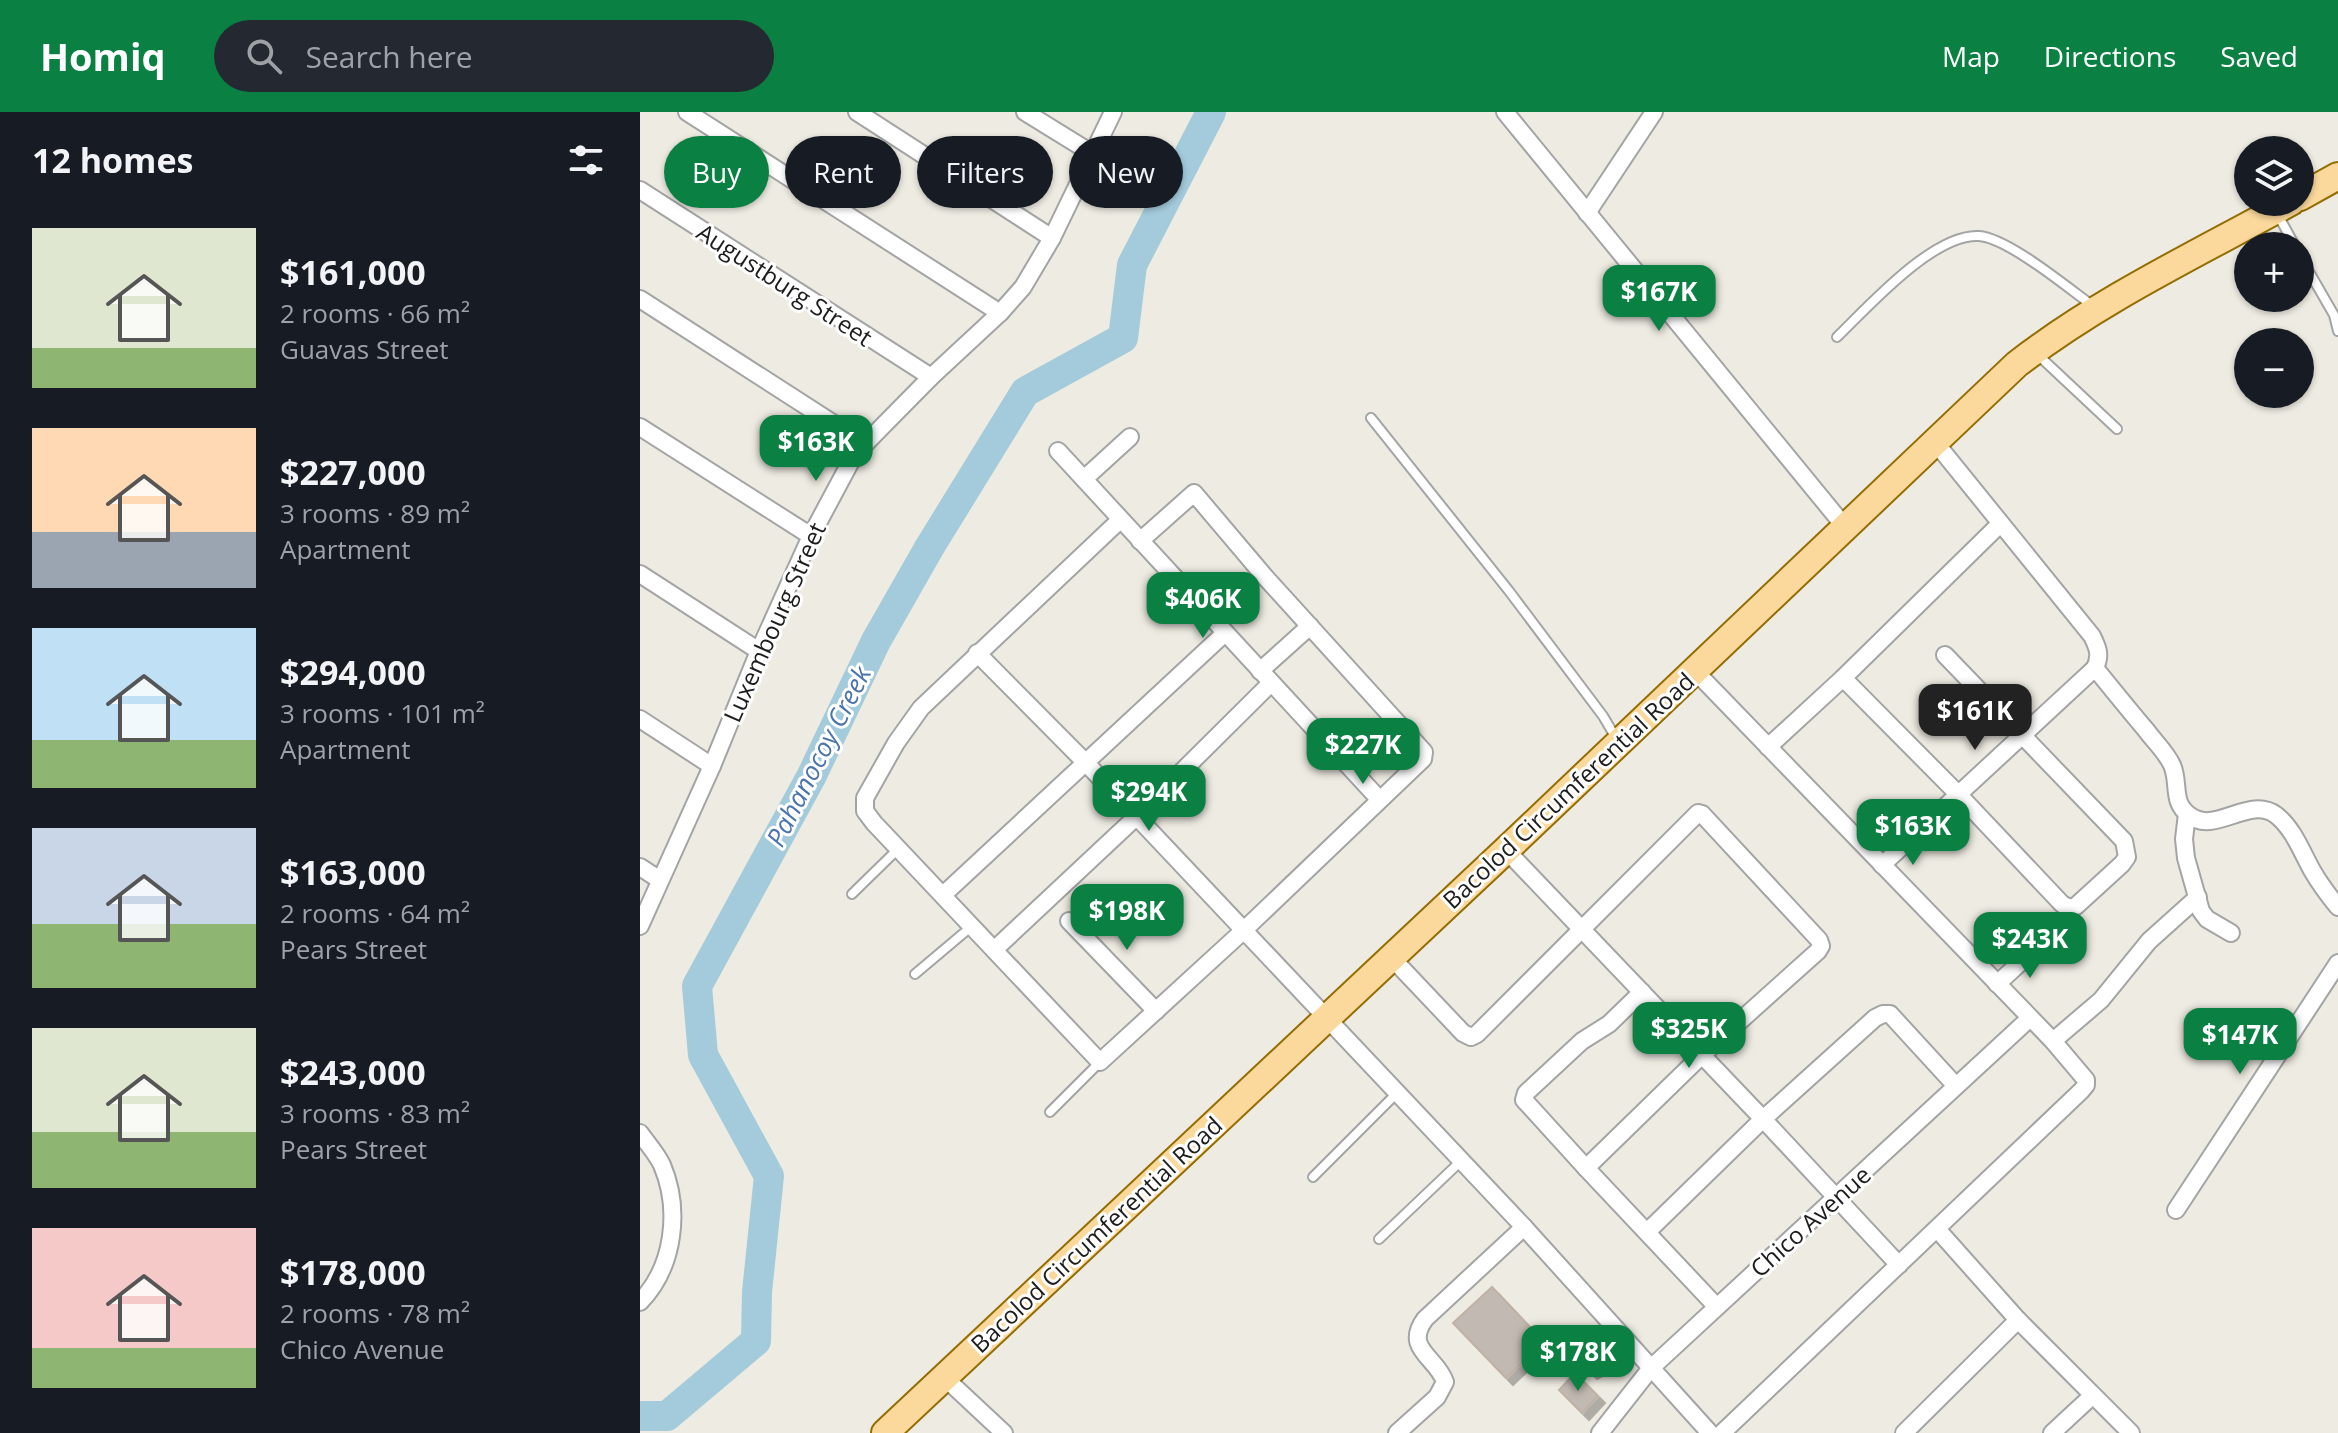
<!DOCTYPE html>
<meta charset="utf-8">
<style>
body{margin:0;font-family:"Open Sans",sans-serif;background:#242831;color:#f1f3f6;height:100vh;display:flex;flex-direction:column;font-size:30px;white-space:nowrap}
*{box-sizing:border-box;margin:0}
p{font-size:26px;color:#9ea1a6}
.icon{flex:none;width:44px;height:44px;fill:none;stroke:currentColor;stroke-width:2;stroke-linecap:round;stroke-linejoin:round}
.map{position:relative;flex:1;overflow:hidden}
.side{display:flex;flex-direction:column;background:#171b24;width:640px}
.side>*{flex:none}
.hud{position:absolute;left:24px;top:24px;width:760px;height:72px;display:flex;gap:16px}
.buttons{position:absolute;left:1594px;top:24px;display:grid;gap:16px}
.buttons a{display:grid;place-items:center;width:80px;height:80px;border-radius:50%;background:#171b24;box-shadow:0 2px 6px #0004;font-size:40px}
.price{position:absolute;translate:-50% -68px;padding:0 18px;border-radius:16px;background:#0b8043;color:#fff;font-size:26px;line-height:52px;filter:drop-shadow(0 2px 4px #0008)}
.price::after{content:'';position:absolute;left:50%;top:48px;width:24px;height:18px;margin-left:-12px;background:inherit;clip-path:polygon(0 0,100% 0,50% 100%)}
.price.active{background:#222;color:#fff}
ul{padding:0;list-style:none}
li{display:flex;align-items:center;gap:24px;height:200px;padding:0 32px}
li span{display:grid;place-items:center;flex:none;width:224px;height:160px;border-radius:0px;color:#555}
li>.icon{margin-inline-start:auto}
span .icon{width:96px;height:96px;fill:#fffc;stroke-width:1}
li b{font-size:34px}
h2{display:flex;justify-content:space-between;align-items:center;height:96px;padding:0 32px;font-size:34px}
.chip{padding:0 28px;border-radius:36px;background:#171b24;box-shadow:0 2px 6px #0004;font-size:28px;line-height:72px}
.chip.active{background:#0b8043;color:#fff}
header{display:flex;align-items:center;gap:48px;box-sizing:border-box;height:112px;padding:0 40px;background:#0b8043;color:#fff}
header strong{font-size:38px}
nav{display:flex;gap:44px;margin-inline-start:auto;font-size:28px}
.search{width:560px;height:72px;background:#242831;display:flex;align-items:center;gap:20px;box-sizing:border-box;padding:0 28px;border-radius:44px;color:#9ea1a6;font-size:30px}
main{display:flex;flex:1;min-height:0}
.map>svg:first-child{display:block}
</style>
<header>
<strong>Homiq</strong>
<div class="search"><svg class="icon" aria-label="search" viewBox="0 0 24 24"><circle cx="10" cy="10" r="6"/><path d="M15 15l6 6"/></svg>Search here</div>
<nav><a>Map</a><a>Directions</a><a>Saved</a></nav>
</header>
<main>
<section class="side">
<h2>12 homes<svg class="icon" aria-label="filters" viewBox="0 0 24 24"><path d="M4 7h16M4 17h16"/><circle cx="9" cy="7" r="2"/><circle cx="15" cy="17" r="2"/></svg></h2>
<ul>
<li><span style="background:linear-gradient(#dfe7d0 75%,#8fb573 0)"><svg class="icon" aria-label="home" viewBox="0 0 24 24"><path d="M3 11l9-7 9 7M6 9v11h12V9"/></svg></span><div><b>$161,000</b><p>2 rooms · 66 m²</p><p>Guavas Street</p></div></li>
<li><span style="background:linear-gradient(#ffd9b3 65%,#9aa5b1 0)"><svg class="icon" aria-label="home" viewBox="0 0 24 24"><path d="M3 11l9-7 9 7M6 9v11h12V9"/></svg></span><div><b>$227,000</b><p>3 rooms · 89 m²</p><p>Apartment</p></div></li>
<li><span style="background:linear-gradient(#bfe0f5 70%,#8fb573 0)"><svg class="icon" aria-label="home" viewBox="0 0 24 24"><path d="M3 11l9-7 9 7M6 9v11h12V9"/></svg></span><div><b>$294,000</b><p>3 rooms · 101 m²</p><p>Apartment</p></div></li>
<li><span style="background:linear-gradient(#c9d6e8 60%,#8fb573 0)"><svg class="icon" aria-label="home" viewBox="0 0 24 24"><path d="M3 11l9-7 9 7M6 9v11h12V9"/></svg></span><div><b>$163,000</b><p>2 rooms · 64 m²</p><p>Pears Street</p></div></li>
<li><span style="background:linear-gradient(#dfe7d0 65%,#8fb573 0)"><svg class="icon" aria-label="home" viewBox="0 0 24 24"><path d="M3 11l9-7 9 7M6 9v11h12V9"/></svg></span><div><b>$243,000</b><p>3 rooms · 83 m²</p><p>Pears Street</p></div></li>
<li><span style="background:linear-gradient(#f6c9c9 75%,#8fb573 0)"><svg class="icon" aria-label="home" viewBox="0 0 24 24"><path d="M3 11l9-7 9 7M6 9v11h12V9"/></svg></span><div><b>$178,000</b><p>2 rooms · 78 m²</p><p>Chico Avenue</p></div></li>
</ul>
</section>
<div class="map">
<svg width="1698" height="1321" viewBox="0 0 1698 1321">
<defs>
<filter id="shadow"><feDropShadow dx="7" dy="7" stdDeviation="0" flood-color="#0004"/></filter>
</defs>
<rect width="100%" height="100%" fill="#eeebe2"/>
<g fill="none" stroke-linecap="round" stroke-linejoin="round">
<!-- river -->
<path stroke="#a3cbdb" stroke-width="30" d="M0 1304H27L116 1229 117 1180 129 1064 63 943 57 874 171 665 236 529 289 436 385 280 483 226 492 153 571 0"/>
</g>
<!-- building -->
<g fill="#c2bab2" stroke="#bfb2a5" stroke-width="2" filter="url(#shadow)">
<path d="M852 1175 904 1230 866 1266 813 1211Z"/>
<path d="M949 1219 964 1253 950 1260 922 1230Z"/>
<path d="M935 1261 958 1284 942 1301 919 1278Z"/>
</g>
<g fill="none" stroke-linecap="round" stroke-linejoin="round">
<!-- service casing -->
<g stroke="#a4a4a4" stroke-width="12">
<g id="service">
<path d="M1638 103 1655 134"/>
<path d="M1660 144 1694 203 1698 219"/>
<path d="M1197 225C1228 195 1294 121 1339 124 1368 126 1428 176 1453 194"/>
<path d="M1397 242 1477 317"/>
<path d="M731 306 869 479 963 604 976 626"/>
<path d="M212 782 258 737"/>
<path d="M275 862 332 814"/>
<path d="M410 1000 460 950"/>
<path d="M673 1065 756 982"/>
<path d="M739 1127 821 1049"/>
</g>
</g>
<!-- minor casing -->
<g stroke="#a4a4a4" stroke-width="20">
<g id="minor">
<path d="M47 0 360 201"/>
<path d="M217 0 412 126"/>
<path d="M385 0 453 42"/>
<path d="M865 0 1205 415"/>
<path d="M0 78 291 265"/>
<path d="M947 101 1014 0"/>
<path d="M0 187 225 332"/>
<path d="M0 315 171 424"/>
<path d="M1295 330 1452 524C1458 536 1461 543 1455 556"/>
<path d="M418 339 739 687"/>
<path d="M444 367 490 325"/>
<path d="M480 408 281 596 256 631 225 686V699L234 711 460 950 603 819 783 647 784 640 626 466 554 381 500 429"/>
<path d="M0 462 119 539"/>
<path d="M337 541 446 651 884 1115 1070 1321"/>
<path d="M1455 556C1472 577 1489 598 1506 618 1514 629 1526 640 1532 653 1540 671 1531 690 1549 703 1574 724 1609 683 1636 703 1654 717 1662 741 1673 760 1680 772 1689 784 1698 795"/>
<path d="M1054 558 1413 929 1446 968V973L1441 979 1082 1321"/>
<path d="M620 559 670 514"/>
<path d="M1203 566 1319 683 1422 792 1429 796 1436 794 1482 752 1487 745 1484 729 1305 543"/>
<path d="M0 607 72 654"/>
<path d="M1128 635 1203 566 1360 412"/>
<path d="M1547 702 1544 727 1546 746 1561 799 1567 807 1591 821"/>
<path d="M866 738 1123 1007 1259 1153"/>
<path d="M1242 753 1455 556"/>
<path d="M0 755 20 768"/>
<path d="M303 783 585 521"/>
<path d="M429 809 516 899"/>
<path d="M0 814 72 654 119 539 171 424 210 351 225 332 291 265 360 201 383 175 412 126 473 0"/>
<path d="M355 837 495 706 631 571"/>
<path d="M751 845 823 921 831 925 837 922 1058 701 1062 702 1179 828 1181 834 1178 839 1062 943 946 1056"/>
<path d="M1357 872 1396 836"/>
<path d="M1002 880 969 912 942 929 886 981 884 988 946 1056 1076 1194"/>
<path d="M1413 929 1461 888 1509 829 1558 785"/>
<path d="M0 1021C7 1031 17 1042 22 1053 41 1098 34 1155 0 1190"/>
<path d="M1536 1098 1698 851"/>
<path d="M1007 1120 1123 1007 1235 906 1243 902H1250L1316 974"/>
<path d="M1378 1208 1491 1321"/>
<path d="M304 1265 364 1321"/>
<path d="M757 1321 797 1285 805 1270C797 1245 763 1237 785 1207L884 1115"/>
<path d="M960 1321 1011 1256 1390 906"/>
<path d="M1264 1321 1378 1208 1297 1117"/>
<path d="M1412 1321 1452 1284"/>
</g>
</g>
<!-- primary casing -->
<g stroke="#946d02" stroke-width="30">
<g id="primary">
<path d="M1660 85 1698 64"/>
<path d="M245 1321 866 738 1377 252C1461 187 1559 141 1651 90"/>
</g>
</g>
<!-- service -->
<use href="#service" stroke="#fff" stroke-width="8"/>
<!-- minor -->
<use href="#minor" stroke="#fff" stroke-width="16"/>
<!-- primary -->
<use href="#primary" stroke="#fbd89b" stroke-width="26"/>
</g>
<g text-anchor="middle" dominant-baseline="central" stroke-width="6" stroke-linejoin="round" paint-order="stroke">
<!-- street labels -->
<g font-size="24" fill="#1d1d1d" stroke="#fff">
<text transform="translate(145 172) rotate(33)">Augustburg Street</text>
<text transform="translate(134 510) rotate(-66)">Luxembourg Street</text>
<text transform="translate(928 678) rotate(-43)">Bacolod Circumferential Road</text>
<text transform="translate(1170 1109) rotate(-42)">Chico Avenue</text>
<text transform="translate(456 1122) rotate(-43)">Bacolod Circumferential Road</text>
</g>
<!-- water labels -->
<g font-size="26" font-style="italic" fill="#4a74ab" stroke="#fff">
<text transform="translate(178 644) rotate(-63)">Pahanocoy Creek</text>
</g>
</g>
</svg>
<div class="buttons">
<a><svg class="icon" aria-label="layers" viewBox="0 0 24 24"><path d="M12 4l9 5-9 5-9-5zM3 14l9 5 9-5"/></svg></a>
<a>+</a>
<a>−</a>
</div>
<b class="price" style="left:1019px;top:221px">$167K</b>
<b class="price" style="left:176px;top:371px">$163K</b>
<b class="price" style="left:563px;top:528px">$406K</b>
<b class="price active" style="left:1335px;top:640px">$161K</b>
<b class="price" style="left:723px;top:674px">$227K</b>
<b class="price" style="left:509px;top:721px">$294K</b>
<b class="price" style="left:1273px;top:755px">$163K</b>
<b class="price" style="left:487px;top:840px">$198K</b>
<b class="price" style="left:1390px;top:868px">$243K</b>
<b class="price" style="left:1049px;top:958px">$325K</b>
<b class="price" style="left:1600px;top:964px">$147K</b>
<b class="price" style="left:938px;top:1281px">$178K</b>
<div class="hud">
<a class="chip active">Buy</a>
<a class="chip">Rent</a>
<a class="chip">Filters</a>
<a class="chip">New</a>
</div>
</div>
</main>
